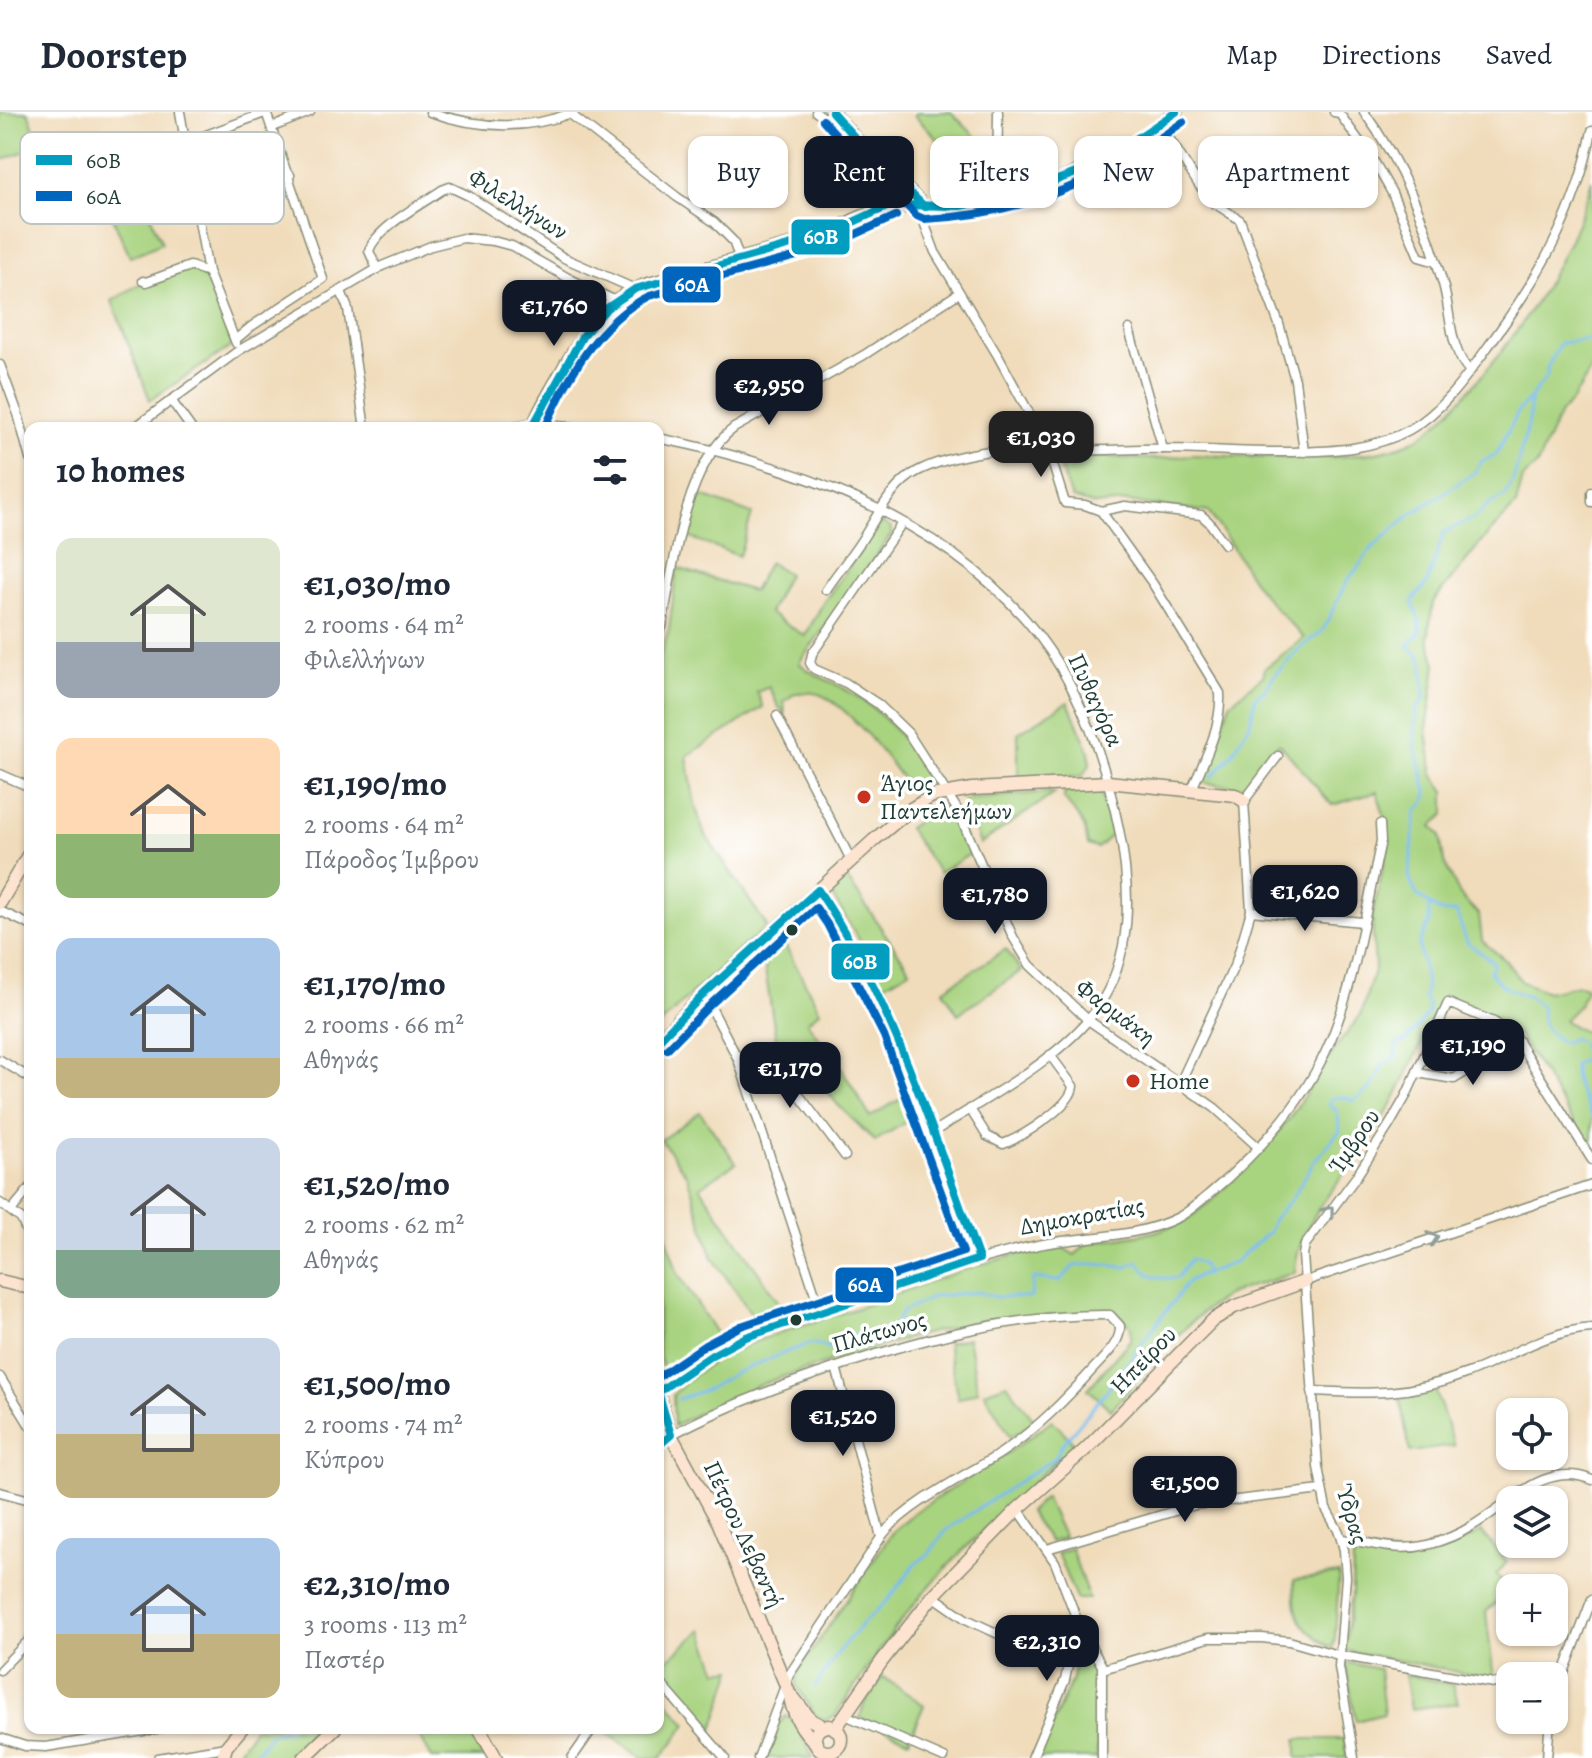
<!DOCTYPE html>
<meta charset="utf-8">
<style>
body{margin:0;font-family:Alegreya,serif;background:#f6f6f7;color:#1f2937;height:100vh;display:flex;flex-direction:column;font-size:30px;white-space:nowrap}
*{box-sizing:border-box;margin:0}
p{font-size:26px;color:#747a83}
.icon{flex:none;width:44px;height:44px;fill:none;stroke:currentColor;stroke-width:2;stroke-linecap:round;stroke-linejoin:round}
.map{position:relative;flex:1;overflow:hidden}
.sheet{position:absolute;left:24px;top:310px;width:640px;height:1312px;display:flex;flex-direction:column;background:#fff;border-radius:16px;box-shadow:0 2px 6px #0004}
.sheet>*{flex:none}
.guide{position:absolute;left:688px;top:24px;width:760px;height:72px;display:flex;gap:16px}
.buttons{position:absolute;left:1496px;top:1286px;display:grid;gap:16px}
.buttons a{display:grid;place-items:center;width:72px;height:72px;border-radius:16px;background:#fff;box-shadow:0 2px 6px #0004;font-size:40px}
.price{position:absolute;translate:-50% -68px;padding:0 18px;border-radius:16px;background:#111827;color:#fff;font-size:26px;line-height:52px;filter:drop-shadow(0 2px 4px #0008)}
.price::after{content:'';position:absolute;left:50%;top:48px;width:24px;height:18px;margin-left:-12px;background:inherit;clip-path:polygon(0 0,100% 0,50% 100%)}
.price.selected{background:#222;color:#fff}
ul{padding:0;list-style:none}
li{display:flex;align-items:center;gap:24px;height:200px;padding:0 32px}
li span{display:grid;place-items:center;flex:none;width:224px;height:160px;border-radius:16px;color:#555}
li>.icon{margin-inline-start:auto}
span .icon{width:96px;height:96px;fill:#fffc;stroke-width:1}
li b{font-size:34px}
h2{display:flex;justify-content:space-between;align-items:center;height:96px;padding:0 32px;font-size:34px}
.pill{padding:0 28px;border-radius:16px;background:#fff;box-shadow:0 2px 6px #0004;font-size:28px;line-height:72px}
.pill.selected{background:#111827;color:#fff}
header{display:flex;align-items:center;gap:48px;box-sizing:border-box;height:112px;padding:0 40px;background:#fff;border-bottom:2px solid #e0e1e3}
header strong{font-size:38px}
nav{display:flex;gap:44px;margin-inline-start:auto;font-size:28px}
.map>svg:first-child{display:block}
</style>
<header>
<strong>Doorstep</strong>
<nav><a>Map</a><a>Directions</a><a>Saved</a></nav>
</header>
<div class="map">
<svg width="1592" height="1646" viewBox="0 0 1592 1646">
<rect width="100%" height="100%" fill="#fff"/>
<filter id="ink" filterUnits="userSpaceOnUse"><feTurbulence type="fractalNoise" baseFrequency=".0125" numOctaves="2"/><feDisplacementMap in="SourceGraphic" scale="16" xChannelSelector="R" yChannelSelector="G"/><feConvolveMatrix kernelMatrix="1 2 1 2 8 2 1 2 1" color-interpolation-filters="sRGB"/></filter>
<filter id="wash" filterUnits="userSpaceOnUse"><feTurbulence type="fractalNoise" baseFrequency=".006" numOctaves="4" result="noise"/><feDisplacementMap in="SourceGraphic" scale="32" xChannelSelector="R" yChannelSelector="G"/><feGaussianBlur stdDeviation="1.8" result="paint"/><feColorMatrix in="noise" values="0 0 0 0 0 0 0 0 0 0 0 0 0 0 0 0 0 1.4 0 .05"/><feComposite in="paint" operator="in"/></filter>
<g filter="url(#wash)">
<rect width="100%" height="100%" fill="#f0dbba"/>
<!-- green -->
<g fill="#a8d37f" stroke="#64885a" stroke-width="2">
<path d="M0 0H28L40 33 0 49Z"/>
<path d="M918 0H951L976 25 956 46 914 3Z"/>
<path d="M1592 68V256L1572 289 1560 301 1537 353 1523 366 1516 393 1482 429 1433 490 1428 526 1436 552 1427 618 1433 663 1445 679V702L1432 714 1440 723 1444 750 1460 783 1479 803 1482 829 1504 847 1522 870 1548 880 1578 873 1587 875 1579 893 1564 908 1582 919 1592 921V1039L1519 924 1505 910 1444 883C1422 928 1404 975 1377 1017 1350 1060 1297 1108 1295 1160 1272 1170 1246 1173 1225 1185 1187 1205 1141 1266 1111 1298L1088 1277 1131 1227V1215L1123 1205 1113 1200 985 1208 912 1225 781 1265 729 1285 674 1314 673 1283C721 1229 801 1216 866 1193 931 1170 992 1144 1060 1134L1075 1143 1087 1131 1154 1120 1185 1109 1212 1088 1262 1039 1289 1007 1334 938 1360 904 1375 856 1372 806 1387 738V713L1377 680 1332 693 1279 631 1245 673 1239 675 1203 671 1230 591 1263 564 1265 556 1304 526C1288 509 1270 492 1257 474 1239 449 1227 423 1208 400L1127 390 1094 393 1072 386 1054 341C1086 343 1119 347 1151 347 1165 348 1179 343 1193 343 1252 344 1365 355 1416 327 1434 317 1448 300 1462 286 1517 227 1570 147 1592 68Z"/>
<path d="M136 70 162 131 130 145 103 84Z"/>
<path d="M190 156 205 163 232 232 229 236 150 288 112 189 141 171Z"/>
<path d="M697 382 752 402 739 444 683 423Z"/>
<path d="M881 410 891 416V423L799 551C811 563 829 568 843 576 880 596 921 636 928 680L912 679C892 654 845 586 814 581 809 580 801 581 795 581L784 590 785 602 778 594 769 575 757 580 763 595 687 644 695 693 704 721 767 814 687 886 658 915V550L669 518 677 456 753 479 769 450 788 462 769 501 805 524 823 491Z"/>
<path d="M1068 590 1089 639 1090 653 1082 664 1018 668V621Z"/>
<path d="M1100 677 1112 723 1097 736 1088 733 1084 714 1064 686V680Z"/>
<path d="M1049 680 1055 681 980 732 963 688Z"/>
<path d="M947 694 961 717 970 742 939 761 908 716 939 695Z"/>
<path d="M846 765 910 858 880 875 863 834 830 780Z"/>
<path d="M780 824 820 899 807 910 842 957 870 1005 907 983 914 1005 875 1029 837 992 804 946 790 942 777 933 762 839Z"/>
<path d="M1006 837 1021 859 958 902 943 878Z"/>
<path d="M700 1000 736 1051 700 1075 788 1204 759 1213 713 1146 687 1064 661 1028Z"/>
<path d="M658 1095 677 1160 721 1229 673 1264H665L658 1240Z"/>
<path d="M968 1226 978 1279 958 1287 947 1231Z"/>
<path d="M1007 1272 1035 1309 1011 1325 984 1280Z"/>
<path d="M1435 1277 1454 1334 1410 1340 1400 1287Z"/>
<path d="M1052 1308 1074 1331C1023 1382 968 1429 921 1484 889 1522 863 1563 835 1604L825 1608 816 1604 796 1573 798 1560 893 1419 915 1400 1018 1334Z"/>
<path d="M1045 1385 1064 1426 1050 1430 1029 1400Z"/>
<path d="M1481 1420 1507 1450 1496 1463 1510 1478 1486 1500 1494 1567 1344 1538 1352 1483 1353 1441 1355 1438C1371 1437 1385 1442 1401 1443 1430 1445 1456 1434 1481 1420Z"/>
<path d="M1071 1436 1089 1487H1076L1057 1441Z"/>
<path d="M1339 1462 1335 1526 1333 1535H1329C1298 1511 1295 1509 1294 1468Z"/>
<path d="M702 1518 718 1559 733 1557 712 1620 658 1556Z"/>
<path d="M1082 1526 1098 1559 1097 1646H1038L1072 1567 1079 1527Z"/>
<path d="M1345 1550 1379 1557 1384 1602 1356 1609Z"/>
<path d="M1405 1562 1453 1573 1458 1591 1411 1597Z"/>
<path d="M883 1565 924 1593 909 1628 860 1606 864 1592Z"/>
<path d="M658 1578 687 1612 661 1646H644L600 1616H658Z"/>
<path d="M786 1604 795 1608 813 1646H764L775 1615Z"/>
<path d="M254 1616H326L307 1634 301 1646H233Z"/>
<path d="M415 1616H467L483 1646H432Z"/>
<path d="M1297 1627H1344L1347 1646H1297Z"/>
</g>
<!-- water -->
<path fill="#7abcf0" stroke="#4c7c92" stroke-width="2" d="M717 22 734 31 728 42 724 40 718 50 706 43 712 33 709 27Z"/>
<g fill="none" stroke-linecap="round" stroke-linejoin="round">
<!-- stream -->
<g stroke="#7abcf0" stroke-width="3">
<path d="M1212 665 1232 642 1250 612 1255 585 1266 577 1273 565 1297 539 1323 518 1346 471 1373 435 1410 403 1474 361 1482 349 1496 343 1519 298 1530 287"/>
<path d="M1429 792 1443 801 1456 800 1467 830 1494 851 1490 860C1506 884 1524 877 1541 894 1541 915 1547 920 1563 931L1573 926 1582 931 1585 947 1574 953C1572 971 1585 988 1592 1005"/>
<path d="M678 1287 708 1277 735 1261 789 1239 812 1231 829 1236 844 1224 883 1221 895 1212 902 1200 935 1184 978 1180 996 1185H1031L1033 1166 1060 1169 1074 1154 1095 1152 1127 1155 1138 1149C1147 1166 1158 1167 1177 1166L1191 1147 1202 1152 1206 1163"/>
<path d="M815 1575 841 1536 864 1510 888 1488 915 1452 928 1443 946 1418 1056 1345 1060 1335 1105 1281 1189 1168 1233 1151 1269 1120 1273 1107 1293 1085 1314 1049 1340 1019 1337 999 1329 992 1331 986 1344 985 1353 989C1369 980 1377 970 1382 953L1396 945V933L1406 929 1428 901V893L1424 885 1426 873 1419 832 1429 811V792L1416 782 1409 765 1416 700 1425 690 1427 679 1415 632V613L1417 597 1425 585 1422 547 1408 533 1420 520 1419 507 1412 490 1427 471 1444 420 1475 406 1489 392 1504 385 1513 369 1529 309 1530 287 1547 264V256L1560 231 1592 227"/>
<path d="M252 1646 271 1622 290 1616"/>
</g>
</g>
</g>
<g filter="url(#ink)">
<g fill="none" stroke-linecap="round" stroke-linejoin="round">
<!-- street casing -->
<g stroke="#888c77" stroke-width="11">
<g id="street">
<path d="M180 0 208 160 236 231"/>
<path d="M430 0C479 17 526 19 574 0"/>
<path d="M816 0 845 20"/>
<path d="M1334 0 1339 1 1375 51 1392 81 1419 145 1436 150"/>
<path d="M1364 0C1403 53 1425 109 1443 172 1451 199 1449 239 1470 259"/>
<path d="M570 2 677 85 714 110 733 129 740 148"/>
<path d="M1160 12 1199 73 1214 91 1240 108 1279 212 1295 268 1304 340"/>
<path d="M273 15 310 0"/>
<path d="M185 31 267 0"/>
<path d="M997 86 998 0"/>
<path d="M925 95 924 110 935 140 998 244 1047 334 1065 391 1085 393 1101 399 1125 394 1201 403 1209 410 1225 432"/>
<path d="M197 100 290 63"/>
<path d="M377 157 369 139C376 116 422 92 442 78L450 75 469 84 564 146 635 177"/>
<path d="M143 169 146 170 190 154 208 160"/>
<path d="M341 179 348 197 364 310 362 316"/>
<path d="M1129 217 1163 337"/>
<path d="M235 228 252 214 323 167 266 0"/>
<path d="M0 253 18 302 30 347"/>
<path d="M171 288 191 316"/>
<path d="M533 315 534 312 583 316"/>
<path d="M134 316 238 239 382 154 431 134 463 126 493 129 512 134 570 167 616 189"/>
<path d="M658 326C792 353 934 402 1026 508 1076 565 1104 644 1119 717 1131 777 1134 845 1096 898 1060 948 984 987 932 1021"/>
<path d="M1592 380V390"/>
<path d="M1101 399 1153 472 1220 581C1222 614 1205 647 1192 677"/>
<path d="M902 411 812 542 810 551 814 557 846 571 878 592 908 621 957 697 1013 825 1030 853 1088 908 1215 996 1258 1035"/>
<path d="M826 478C837 461 850 446 861 429 877 405 891 373 918 359 951 342 1011 334 1048 335 1061 335 1073 337 1085 338 1111 339 1137 336 1164 337 1206 337 1248 341 1291 340 1331 339 1373 338 1409 318 1445 298 1471 258 1495 225 1542 160 1576 99 1592 19"/>
<path d="M662 515C672 458 685 352 734 316L864 243 959 181"/>
<path d="M777 604 851 748"/>
<path d="M0 662 30 675"/>
<path d="M818 778 837 806 895 919 979 1147"/>
<path d="M0 799 30 813"/>
<path d="M1251 799 1362 810"/>
<path d="M704 882 738 947 821 1200"/>
<path d="M738 947 775 951 845 1044"/>
<path d="M0 948 30 966"/>
<path d="M1417 961 1454 967 1518 928"/>
<path d="M1180 971 1236 850 1251 799 1244 689 1278 644"/>
<path d="M970 997 987 1024 1003 1032C1022 1025 1072 994 1073 974L1050 943"/>
<path d="M0 1091 21 1107 30 1127"/>
<path d="M11 1099 30 1076"/>
<path d="M1306 1169 1592 1073"/>
<path d="M836 1255 881 1425"/>
<path d="M0 1265 30 1314"/>
<path d="M1312 1279C1372 1282 1408 1284 1465 1262 1507 1247 1545 1219 1592 1216"/>
<path d="M658 1280C687 1261 714 1240 745 1225 774 1212 806 1205 836 1195 903 1172 968 1148 1038 1133 1085 1123 1136 1127 1179 1105 1190 1099 1199 1090 1208 1083 1255 1044 1300 995 1326 939 1354 878 1366 796 1381 729L1380 712"/>
<path d="M671 1323C725 1294 782 1273 840 1254 926 1225 1018 1202 1110 1203L1120 1214C1121 1230 1106 1243 1095 1255 1066 1287 1037 1317 1001 1341 965 1364 911 1390 884 1421L789 1563 758 1646"/>
<path d="M0 1380 30 1388"/>
<path d="M1018 1397 1055 1450 1079 1513 1102 1554V1646"/>
<path d="M1341 1427C1371 1430 1396 1441 1427 1433 1442 1429 1458 1423 1472 1414 1510 1392 1545 1348 1592 1368"/>
<path d="M1047 1437 1195 1393 1321 1378"/>
<path d="M933 1484 966 1507 1031 1537 1071 1542"/>
<path d="M1103 1557 1208 1526H1262L1289 1529 1338 1543 1510 1574"/>
<path d="M0 1558 30 1527"/>
<path d="M658 1568 725 1646"/>
<path d="M1554 1587 1592 1487"/>
<path d="M845 1603 944 1646"/>
<path d="M0 1626 25 1634 46 1635 162 1616"/>
<path d="M158 1646 226 1635"/>
<path d="M572 1646 593 1616"/>
<path d="M1032 1646 1065 1568 1075 1520 1079 1513"/>
<path d="M1354 1646 1339 1555 1346 1465 1344 1438 1339 1420 1326 1397 1318 1355 1303 1143 1305 1133 1356 1065 1390 1012 1406 984 1448 891 1494 910 1514 923 1592 1048"/>
<path d="M1547 1646 1550 1608"/>
</g>
</g>
<!-- secondary casing -->
<g stroke="#888c77" stroke-width="15">
<g id="secondary">
<path d="M832 0 863 35 925 95"/>
<path d="M866 42 880 77"/>
<path d="M897 69H887L880 77 879 84 887 93C991 108 1095 62 1176 0"/>
<path d="M514 316 534 312C540 297 549 282 557 268 579 228 602 190 645 173L820 125 854 108 891 93"/>
<path d="M0 791 30 740"/>
<path d="M658 929 704 882 874 728 911 697 932 684 972 677 1108 670 1235 683 1244 689"/>
<path d="M0 1169 30 1176"/>
<path d="M658 1280 671 1323 719 1412 790 1583C791 1600 803 1620 816 1631"/>
<path d="M793 1585 811 1608 824 1615"/>
<circle cx="828" cy="1627" r="13"/>
<path d="M479 1616 496 1646"/>
<path d="M835 1617 882 1549 933 1484 1018 1397 1087 1336 1192 1229 1213 1208 1234 1195 1306 1169"/>
<path d="M223 1646 226 1635 242 1616"/>
<path d="M304 1646 335 1616"/>
</g>
</g>
<!-- street -->
<use href="#street" stroke="#fff" stroke-width="8"/>
<!-- secondary -->
<use href="#secondary" stroke="#fde4d0" stroke-width="12"/>
<!-- bus-1 casing -->
<g stroke="#fff" stroke-width="14">
<g id="bus-1">
<path d="M832 0 863 35 925 95"/>
<path d="M514 316 534 312 582 225 607 196 635 177 820 125 891 93 960 94 1019 82 1076 61 1109 45 1176 0"/>
<path d="M658 929 704 882 818 778C894 890 933 1022 979 1147L746 1225 712 1243 658 1280"/>
<path d="M658 1280 671 1323 658 1334"/>
</g>
</g>
<!-- bus-2 casing -->
<g stroke="#fff" stroke-width="14">
<g id="bus-2">
<path d="M823 8 855 44 917 104 924 107C1025 103 1102 68 1183 10"/>
<path d="M545 316C567 266 598 209 649 184L823 137 896 104"/>
<path d="M658 1265 705 1233 741 1214 963 1140 884 924 827 812 816 796 712 891 667 937"/>
</g>
</g>
<!-- bus-1 -->
<use href="#bus-1" stroke="#039ebf" stroke-width="8"/>
<!-- bus-2 -->
<use href="#bus-2" stroke="#0065bd" stroke-width="8"/>
</g>
<!-- one-way arrows -->
<defs><path id="oneway-chevron" d="M-2-3.5L2.5 0L-2 3.5" fill="none" stroke-width="1.6" stroke-linecap="round" stroke-linejoin="round" transform="scale(2)"/></defs>
<g stroke="#8f9e9a">
<use href="#oneway-chevron" transform="translate(1329 1099) rotate(-52)"/>
<use href="#oneway-chevron" transform="translate(1433 1126) rotate(-19)"/>
</g>
</g>
<!-- markers -->
<g fill="#c8321e" stroke="#fff" stroke-width="3">
<circle cx="864" cy="685" r="8"/>
<circle cx="1133" cy="969" r="8"/>
</g>
<g fill="#1f3d34" stroke="#fff" stroke-width="3">
<circle cx="792" cy="818" r="7"/>
<circle cx="796" cy="1208" r="7"/>
</g>
<g text-anchor="middle" dominant-baseline="central" stroke-width="7" stroke-linejoin="round" paint-order="stroke">
<!-- street labels -->
<g font-size="24" fill="#1f3d34" stroke="#fff">
<text transform="translate(518 92) rotate(32)">Φιλελλήνων</text>
<text transform="translate(1096 588) rotate(65)">Πυθαγόρα</text>
<text transform="translate(1116 900) rotate(37)">Φαρμάκη</text>
<text transform="translate(1354 1029) rotate(-56)">Ίμβρου</text>
<text transform="translate(1082 1104) rotate(-10)">Δημοκρατίας</text>
<text transform="translate(879 1220) rotate(-16)">Πλάτωνος</text>
<text transform="translate(1143 1248) rotate(-46)">Ηπείρου</text>
<text transform="translate(1352 1402) rotate(73)">Ύδρας</text>
<text transform="translate(744 1422) rotate(65)">Πέτρου Λεβαντή</text>
</g>
<!-- poi labels -->
<g font-size="24" fill="#1f3d34" stroke="#fff" text-anchor="start">
<text x="880" y="671">Άγιος<tspan x="880" dy="28">Παντελεήμων</tspan></text>
<text x="1149" y="969">Home</text>
</g>
</g>
<!-- legend -->
<rect x="20" y="20" width="264" height="92" rx="12" fill="#fff" stroke="#bcc5c2" stroke-width="2"/>
<rect x="36" y="43" width="36" height="10" fill="#039ebf"/>
<rect x="36" y="79" width="36" height="10" fill="#0065bd"/>
<g font-size="22" fill="#1f3d34">
<text x="86" y="56">60Β</text>
<text x="86" y="92">60Α</text>
</g>
<g stroke="#fff" stroke-width="3">
<rect x="790" y="106" width="61" height="38" rx="8" fill="#039ebf"/>
<rect x="661" y="153" width="61" height="39" rx="8" fill="#0065bd"/>
<rect x="830" y="830" width="61" height="39" rx="8" fill="#039ebf"/>
<rect x="834" y="1154" width="61" height="38" rx="8" fill="#0065bd"/>
</g>
<g font-size="22" text-anchor="middle" font-weight="bold" fill="#fff">
<text x="821" y="132">60Β</text>
<text x="692" y="180">60Α</text>
<text x="860" y="857">60Β</text>
<text x="865" y="1180">60Α</text>
</g>
</svg>
<div class="buttons">
<a><svg class="icon" aria-label="locate" viewBox="0 0 24 24"><circle cx="12" cy="12" r="6"/><path d="M12 2v4M12 18v4M2 12h4M18 12h4"/></svg></a>
<a><svg class="icon" aria-label="layers" viewBox="0 0 24 24"><path d="M12 4l9 5-9 5-9-5zM3 14l9 5 9-5"/></svg></a>
<a>+</a>
<a>−</a>
</div>
<b class="price" style="left:554px;top:236px">€1,760</b>
<b class="price" style="left:769px;top:315px">€2,950</b>
<b class="price selected" style="left:1041px;top:367px">€1,030</b>
<b class="price" style="left:1305px;top:821px">€1,620</b>
<b class="price" style="left:995px;top:824px">€1,780</b>
<b class="price" style="left:1473px;top:975px">€1,190</b>
<b class="price" style="left:790px;top:998px">€1,170</b>
<b class="price" style="left:843px;top:1346px">€1,520</b>
<b class="price" style="left:1185px;top:1412px">€1,500</b>
<b class="price" style="left:1047px;top:1571px">€2,310</b>
<div class="guide">
<a class="pill">Buy</a>
<a class="pill selected">Rent</a>
<a class="pill">Filters</a>
<a class="pill">New</a>
<a class="pill">Apartment</a>
</div>
<section class="sheet">
<h2>10 homes<svg class="icon" aria-label="filters" viewBox="0 0 24 24"><path d="M4 7h16M4 17h16"/><circle cx="9" cy="7" r="2"/><circle cx="15" cy="17" r="2"/></svg></h2>
<ul>
<li><span style="background:linear-gradient(#dfe7d0 65%,#9aa5b1 0)"><svg class="icon" aria-label="home" viewBox="0 0 24 24"><path d="M3 11l9-7 9 7M6 9v11h12V9"/></svg></span><div><b>€1,030/mo</b><p>2 rooms · 64 m²</p><p>Φιλελλήνων</p></div></li>
<li><span style="background:linear-gradient(#ffd9b3 60%,#8fb573 0)"><svg class="icon" aria-label="home" viewBox="0 0 24 24"><path d="M3 11l9-7 9 7M6 9v11h12V9"/></svg></span><div><b>€1,190/mo</b><p>2 rooms · 64 m²</p><p>Πάροδος Ίμβρου</p></div></li>
<li><span style="background:linear-gradient(#a9c7e8 75%,#c2b280 0)"><svg class="icon" aria-label="home" viewBox="0 0 24 24"><path d="M3 11l9-7 9 7M6 9v11h12V9"/></svg></span><div><b>€1,170/mo</b><p>2 rooms · 66 m²</p><p>Αθηνάς</p></div></li>
<li><span style="background:linear-gradient(#c9d6e8 70%,#7fa58c 0)"><svg class="icon" aria-label="home" viewBox="0 0 24 24"><path d="M3 11l9-7 9 7M6 9v11h12V9"/></svg></span><div><b>€1,520/mo</b><p>2 rooms · 62 m²</p><p>Αθηνάς</p></div></li>
<li><span style="background:linear-gradient(#c9d6e8 60%,#c2b280 0)"><svg class="icon" aria-label="home" viewBox="0 0 24 24"><path d="M3 11l9-7 9 7M6 9v11h12V9"/></svg></span><div><b>€1,500/mo</b><p>2 rooms · 74 m²</p><p>Κύπρου</p></div></li>
<li><span style="background:linear-gradient(#a9c7e8 60%,#c2b280 0)"><svg class="icon" aria-label="home" viewBox="0 0 24 24"><path d="M3 11l9-7 9 7M6 9v11h12V9"/></svg></span><div><b>€2,310/mo</b><p>3 rooms · 113 m²</p><p>Παστέρ</p></div></li>
</ul>
</section>
</div>
